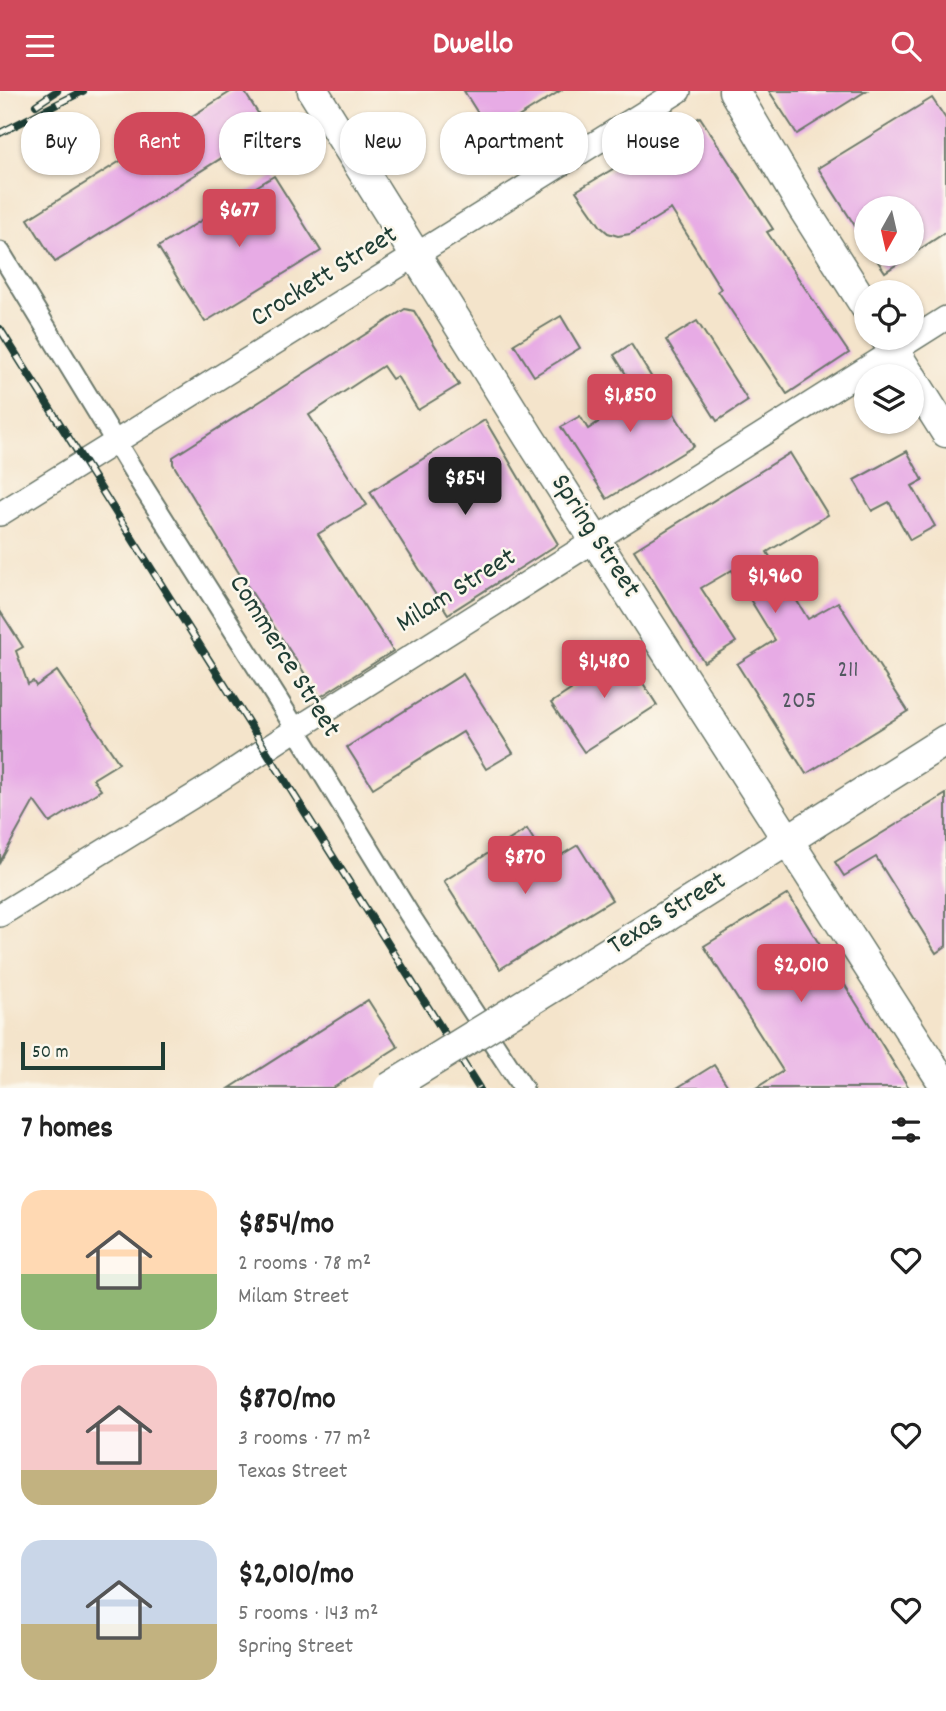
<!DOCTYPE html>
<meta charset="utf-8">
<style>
body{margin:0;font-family:Dekko,sans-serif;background:#f6f6f6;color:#222;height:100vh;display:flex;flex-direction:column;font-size:26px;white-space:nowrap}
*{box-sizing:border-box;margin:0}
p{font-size:23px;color:#767676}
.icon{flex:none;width:38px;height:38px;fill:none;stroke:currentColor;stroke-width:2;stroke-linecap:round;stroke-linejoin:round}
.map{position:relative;height:997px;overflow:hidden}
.drawer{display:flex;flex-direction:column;background:#fff;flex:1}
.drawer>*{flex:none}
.guide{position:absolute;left:21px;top:21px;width:905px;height:63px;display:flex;gap:14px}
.needle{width:46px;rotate:188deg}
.buttons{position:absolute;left:854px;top:105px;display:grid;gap:14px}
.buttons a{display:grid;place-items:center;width:70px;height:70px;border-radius:50%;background:#fff;box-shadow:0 2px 5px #0004;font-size:35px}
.scale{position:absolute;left:21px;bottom:18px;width:144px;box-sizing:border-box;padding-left:7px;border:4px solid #1f3d34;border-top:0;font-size:19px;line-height:24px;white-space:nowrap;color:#1f3d34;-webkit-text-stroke:5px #fbf7ec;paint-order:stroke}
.price{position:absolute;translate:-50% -60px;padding:0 16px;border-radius:7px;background:#d1495b;color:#fff;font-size:23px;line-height:46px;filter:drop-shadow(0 2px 4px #0008)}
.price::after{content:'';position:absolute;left:50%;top:42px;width:21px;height:16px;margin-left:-10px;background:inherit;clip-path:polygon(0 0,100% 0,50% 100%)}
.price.selected{background:#222;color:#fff}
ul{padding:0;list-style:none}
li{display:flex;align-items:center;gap:21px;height:175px;padding:0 21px}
li span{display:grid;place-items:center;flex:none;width:196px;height:140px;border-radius:21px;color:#555}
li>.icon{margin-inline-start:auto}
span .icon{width:84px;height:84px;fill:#fffc;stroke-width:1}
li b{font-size:30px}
h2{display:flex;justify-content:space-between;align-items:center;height:84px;padding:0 21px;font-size:30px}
.pill{padding:0 24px;border-radius:28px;background:#fff;box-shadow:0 2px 5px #0004;font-size:24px;line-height:63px}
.pill.selected{background:#d1495b;color:#fff}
header{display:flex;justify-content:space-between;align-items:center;height:91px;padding:0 21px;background:#d1495b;color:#fff;font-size:32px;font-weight:800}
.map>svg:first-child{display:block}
</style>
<header><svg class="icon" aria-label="menu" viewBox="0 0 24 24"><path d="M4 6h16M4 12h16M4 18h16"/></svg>Dwello<svg class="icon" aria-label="search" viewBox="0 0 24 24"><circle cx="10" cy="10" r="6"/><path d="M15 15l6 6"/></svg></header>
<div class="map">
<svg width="946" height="997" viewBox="0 0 946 997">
<rect width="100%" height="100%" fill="#fbf7ec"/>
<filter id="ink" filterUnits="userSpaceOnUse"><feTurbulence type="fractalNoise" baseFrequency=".0143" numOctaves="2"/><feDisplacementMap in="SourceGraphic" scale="14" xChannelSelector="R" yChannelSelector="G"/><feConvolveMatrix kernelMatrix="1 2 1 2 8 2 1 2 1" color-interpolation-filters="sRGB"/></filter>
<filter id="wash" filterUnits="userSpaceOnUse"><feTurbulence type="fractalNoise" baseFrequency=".00686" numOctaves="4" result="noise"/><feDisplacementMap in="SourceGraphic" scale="28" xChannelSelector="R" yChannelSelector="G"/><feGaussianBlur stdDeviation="1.57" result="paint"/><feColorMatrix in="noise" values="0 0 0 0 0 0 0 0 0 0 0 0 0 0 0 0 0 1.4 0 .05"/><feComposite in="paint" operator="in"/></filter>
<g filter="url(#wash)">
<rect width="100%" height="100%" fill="#f4e4cb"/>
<g id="blocks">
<!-- building -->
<g fill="#e7abe5">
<path d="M232 0H244L268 38 55 171 28 128Z"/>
<path d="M464 0H560L491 43Z"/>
<path d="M769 0H866L797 43Z"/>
<path d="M932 7 946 28V141L885 181 873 163H912V117H866V152L818 77Z"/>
<path d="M700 26 773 138 767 141 849 262 787 303 718 200 721 198 671 118 630 143 618 145 608 142 601 136 576 100Z"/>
<path d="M274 85 321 160 205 231 158 156Z"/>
<path d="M405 218 414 220 459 294 418 319 397 285 392 288 383 275 309 324 367 414 318 443 393 560 320 606 237 479 173 373V366Z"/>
<path d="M561 225 580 257 534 285 514 253Z"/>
<path d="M697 230 748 310 717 330 666 249Z"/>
<path d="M631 253 694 355 607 408 561 336 580 325 588 338 639 304 614 264Z"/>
<path d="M485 329 558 453 448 523 370 401Z"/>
<path d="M907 360 923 389 912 395 935 435 910 449 889 411 872 420 854 389Z"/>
<path d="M790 362 828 424 767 461 808 528 838 511 908 620 806 683 737 573 775 549 732 479 701 497 736 551 704 571 634 459Z"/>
<path d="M0 520 23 556 16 560 28 593 33 590 36 595 57 580 119 672 93 688 101 699 50 732 34 710 0 771Z"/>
<path d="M617 552 657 614 584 661 551 612 595 583 587 571Z"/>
<path d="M463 583 513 662 486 678 463 641 373 697 347 656Z"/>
<path d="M946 703V855L936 862 876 766 844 785 835 771Z"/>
<path d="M527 738 548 772 578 754 612 809 500 878 444 790Z"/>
<path d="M788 803 858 915 909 997H756L783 980 704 855Z"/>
<path d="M368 909 398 956 333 997H230Z"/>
<path d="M714 974 729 997H677Z"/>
</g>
</g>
</g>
<g filter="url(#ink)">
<use href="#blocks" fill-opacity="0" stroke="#6a7769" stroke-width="2"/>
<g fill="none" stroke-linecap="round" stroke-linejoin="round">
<!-- minor casing -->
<g stroke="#6a7769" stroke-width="23">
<path id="minor" d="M0 161 145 399 278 609 409 823 523 997"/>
</g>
<!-- tertiary casing -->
<g stroke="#6a7769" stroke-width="26">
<g id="tertiary">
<path d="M0 423 679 0"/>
<path d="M0 824 213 693 295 639 946 227"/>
</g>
</g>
<!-- primary casing -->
<g stroke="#6a7769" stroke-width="33">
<g id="primary">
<path d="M313 0 529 346 946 996"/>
<path d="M734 0 805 120 866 216"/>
<path d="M886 247 910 285"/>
<path d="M912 287 946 341"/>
<path d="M661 829 946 649"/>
</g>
</g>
<!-- minor -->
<use href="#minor" stroke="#fff" stroke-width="19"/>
<!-- tertiary -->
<use href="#tertiary" stroke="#fff" stroke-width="23"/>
<!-- primary -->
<use href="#primary" stroke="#fff" stroke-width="30"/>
<!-- rail casing -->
<g stroke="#1f3d34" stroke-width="8">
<g id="rail">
<path d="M36 14 57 0"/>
<path d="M0 42 83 0"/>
<path d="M0 238 479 997"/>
</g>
</g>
<!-- rail -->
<use href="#rail" stroke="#fbf7ec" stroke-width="5" stroke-dasharray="16" stroke-linecap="butt"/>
<!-- primary-bridge casing -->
<g stroke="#6a7769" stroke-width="33" stroke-linecap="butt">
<path id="primary-bridge" d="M389 997 661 829"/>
</g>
<!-- primary-bridge -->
<use href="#primary-bridge" stroke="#fff" stroke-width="30"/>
</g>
</g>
<g text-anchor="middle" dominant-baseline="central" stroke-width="5" stroke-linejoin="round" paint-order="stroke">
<!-- number labels -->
<g font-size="24" fill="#515860">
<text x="848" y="580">211</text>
<text x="799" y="611">205</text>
</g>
<!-- street labels -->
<g font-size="28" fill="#1f3d34" stroke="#fbf7ec">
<text transform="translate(325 187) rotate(-32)">Crockett Street</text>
<text transform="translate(594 446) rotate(57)">Spring Street</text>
<text transform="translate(457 501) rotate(-32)">Milam Street</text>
<text transform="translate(283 566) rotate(58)">Commerce Street</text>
<text transform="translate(668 824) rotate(-32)">Texas Street</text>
</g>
</g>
</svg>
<div class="buttons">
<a><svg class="needle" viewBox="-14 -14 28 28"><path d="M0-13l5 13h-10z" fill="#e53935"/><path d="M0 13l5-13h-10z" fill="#767676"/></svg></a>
<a><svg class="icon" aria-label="locate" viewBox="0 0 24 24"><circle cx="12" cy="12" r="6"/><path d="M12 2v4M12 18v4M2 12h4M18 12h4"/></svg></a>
<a><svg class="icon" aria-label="layers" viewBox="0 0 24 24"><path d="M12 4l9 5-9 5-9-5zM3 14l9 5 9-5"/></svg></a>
</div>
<div class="scale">50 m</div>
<b class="price" style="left:239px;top:158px">$677</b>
<b class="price" style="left:630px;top:343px">$1,850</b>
<b class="price selected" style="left:465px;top:426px">$854</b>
<b class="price" style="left:775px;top:524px">$1,960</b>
<b class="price" style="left:604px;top:609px">$1,480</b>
<b class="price" style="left:525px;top:805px">$870</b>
<b class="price" style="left:801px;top:913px">$2,010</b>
<div class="guide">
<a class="pill">Buy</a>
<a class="pill selected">Rent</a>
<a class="pill">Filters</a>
<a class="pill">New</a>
<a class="pill">Apartment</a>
<a class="pill">House</a>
</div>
</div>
<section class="drawer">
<h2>7 homes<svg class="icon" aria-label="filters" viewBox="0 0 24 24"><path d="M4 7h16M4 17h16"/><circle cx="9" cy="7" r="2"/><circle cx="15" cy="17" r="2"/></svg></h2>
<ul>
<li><span style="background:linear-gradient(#ffd9b3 60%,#8fb573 0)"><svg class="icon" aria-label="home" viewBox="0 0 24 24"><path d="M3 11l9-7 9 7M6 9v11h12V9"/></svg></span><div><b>$854/mo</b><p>2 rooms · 78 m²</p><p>Milam Street</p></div><svg class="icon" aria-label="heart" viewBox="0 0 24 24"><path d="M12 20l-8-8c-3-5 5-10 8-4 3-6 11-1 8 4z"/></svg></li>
<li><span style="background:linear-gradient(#f6c9c9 75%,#c2b280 0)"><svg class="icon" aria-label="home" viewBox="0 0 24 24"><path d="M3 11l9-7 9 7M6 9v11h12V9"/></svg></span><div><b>$870/mo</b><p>3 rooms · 77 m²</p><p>Texas Street</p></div><svg class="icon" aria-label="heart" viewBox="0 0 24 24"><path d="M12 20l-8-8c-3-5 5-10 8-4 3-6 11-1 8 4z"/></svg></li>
<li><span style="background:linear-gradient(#c9d6e8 60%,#c2b280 0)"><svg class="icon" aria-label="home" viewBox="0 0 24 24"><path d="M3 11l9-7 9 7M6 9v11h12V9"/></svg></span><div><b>$2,010/mo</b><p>5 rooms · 143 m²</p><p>Spring Street</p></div><svg class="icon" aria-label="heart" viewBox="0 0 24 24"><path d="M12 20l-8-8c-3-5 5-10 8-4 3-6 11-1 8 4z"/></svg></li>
</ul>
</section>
